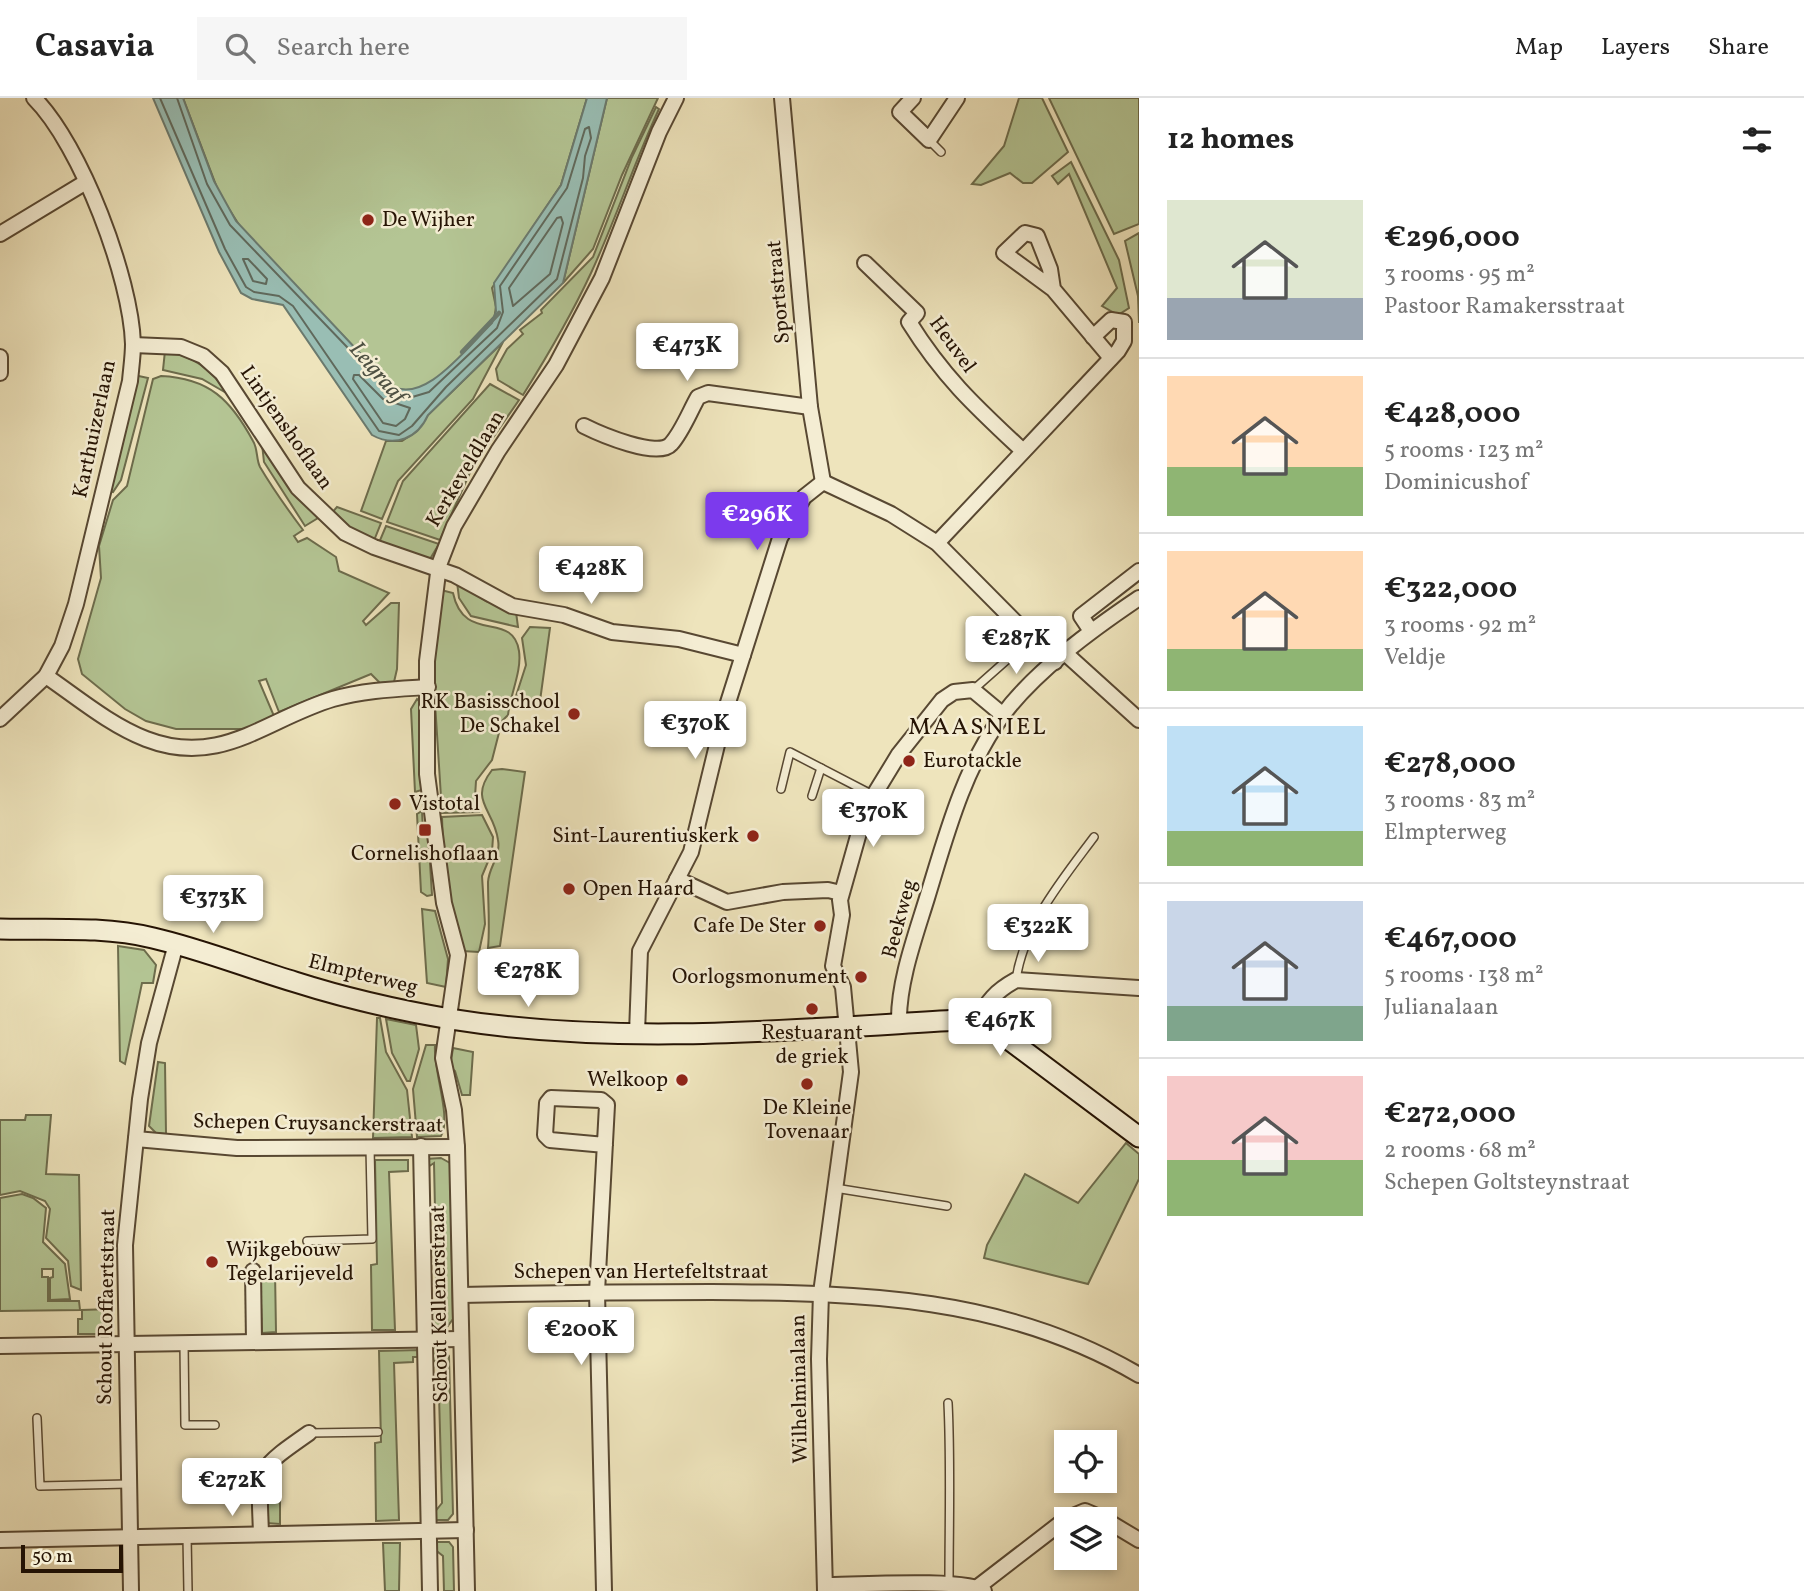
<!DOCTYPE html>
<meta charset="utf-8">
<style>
body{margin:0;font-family:Vollkorn,serif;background:#f6f6f6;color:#222;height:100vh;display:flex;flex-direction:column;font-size:26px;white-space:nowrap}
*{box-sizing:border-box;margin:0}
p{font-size:23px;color:#767676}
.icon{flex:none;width:38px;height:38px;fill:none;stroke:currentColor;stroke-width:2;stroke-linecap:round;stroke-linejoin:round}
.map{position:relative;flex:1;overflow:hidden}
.details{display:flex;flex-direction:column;background:#fff;width:665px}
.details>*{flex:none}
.fabs{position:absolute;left:1054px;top:1332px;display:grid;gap:14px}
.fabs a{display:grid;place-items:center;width:63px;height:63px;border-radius:0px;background:#fff;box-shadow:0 4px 10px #0003;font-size:35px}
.scale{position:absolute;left:21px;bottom:18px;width:102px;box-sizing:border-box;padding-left:7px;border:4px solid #261404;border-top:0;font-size:19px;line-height:24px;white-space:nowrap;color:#261404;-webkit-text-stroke:5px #f4edd3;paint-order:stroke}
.price{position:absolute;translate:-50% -60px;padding:0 16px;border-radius:7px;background:#fff;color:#222;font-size:23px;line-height:46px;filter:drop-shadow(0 2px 4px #0008)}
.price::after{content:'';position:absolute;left:50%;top:42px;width:21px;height:16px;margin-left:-10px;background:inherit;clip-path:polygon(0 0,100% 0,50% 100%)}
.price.selected{background:#7c3aed;color:#fff}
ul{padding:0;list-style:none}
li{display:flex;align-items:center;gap:21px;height:175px;padding:0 28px}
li+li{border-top:2px solid #e0e0e0}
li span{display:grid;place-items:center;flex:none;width:196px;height:140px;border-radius:0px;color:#555}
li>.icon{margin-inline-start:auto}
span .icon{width:84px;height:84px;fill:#fffc;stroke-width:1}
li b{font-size:30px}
h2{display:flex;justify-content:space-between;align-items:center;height:84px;padding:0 28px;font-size:30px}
header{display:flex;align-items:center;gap:42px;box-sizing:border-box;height:98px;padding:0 35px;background:#fff;border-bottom:2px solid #e0e0e0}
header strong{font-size:33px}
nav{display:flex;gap:38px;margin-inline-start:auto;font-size:24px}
.search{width:490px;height:63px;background:#f6f6f6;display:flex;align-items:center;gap:18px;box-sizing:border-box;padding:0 24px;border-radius:0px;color:#767676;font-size:26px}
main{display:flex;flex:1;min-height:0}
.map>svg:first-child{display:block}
</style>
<header>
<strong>Casavia</strong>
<div class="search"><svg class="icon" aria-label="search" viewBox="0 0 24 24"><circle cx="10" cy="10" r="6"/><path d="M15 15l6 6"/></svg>Search here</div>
<nav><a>Map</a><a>Layers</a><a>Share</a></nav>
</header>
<main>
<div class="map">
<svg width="1139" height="1493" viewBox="0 0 1139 1493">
<rect width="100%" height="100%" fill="#eee4bc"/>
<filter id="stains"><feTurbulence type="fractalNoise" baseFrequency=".00286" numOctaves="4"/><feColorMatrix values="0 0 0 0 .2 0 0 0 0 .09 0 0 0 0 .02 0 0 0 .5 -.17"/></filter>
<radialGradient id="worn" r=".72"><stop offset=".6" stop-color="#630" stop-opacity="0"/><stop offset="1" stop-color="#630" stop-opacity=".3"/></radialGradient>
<!-- green -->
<g fill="#b4c594" stroke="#6d6c4c" stroke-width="2">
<path d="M183 0H587L561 87 492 190 496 209 494 222C480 239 436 287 417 292 406 295 395 291 387 284L241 130 219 95Z"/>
<path d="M607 0H658L622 77 593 151 563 185Z"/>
<path d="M1019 0H1042L1068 54 1032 85H1023L1010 75 981 87 972 86 1004 48Z"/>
<path d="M1049 0H1139V126L1114 136Z"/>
<path d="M656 9 659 11C634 65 616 121 591 175 571 218 548 257 523 297L498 282 496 271 507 251 523 236 520 232 542 215 541 212 593 159 632 59Z"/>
<path d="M1071 64 1119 162 1129 210 1118 217 1102 208 1117 190 1069 76 1058 86 1052 78Z"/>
<path d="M1139 135V225L1138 198 1125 143Z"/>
<path d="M503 244 473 301 398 383 382 421 361 413 386 343H402L417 333 428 317Z"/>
<path d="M165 253C194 258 211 271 228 296L202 281 163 272Z"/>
<path d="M134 277 148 280 121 382 113 394 109 393Z"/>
<path d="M161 278C209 280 231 302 253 343 258 351 256 361 260 369 273 391 288 412 303 432L294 438 298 444 307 440 336 459 339 473 389 495 363 523 366 527 391 505H399L397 571 394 584 380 585 371 576 279 614 266 581 259 583 274 618 250 631H176L146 623 125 611 82 576 78 561 101 480 99 448 113 402 127 388 153 281Z"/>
<path d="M490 286 519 302 472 370 440 442 387 424 403 383Z"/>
<path d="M262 346 296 395 318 420 305 428 264 364Z"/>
<path d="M337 409 381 425 373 445 330 417Z"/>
<path d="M386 428 439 446 430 461 378 447Z"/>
<path d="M457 484 486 503 516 514 518 529 471 518 459 500Z"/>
<path d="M441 492 453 495C464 547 513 512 519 553 522 573 510 597 508 617L502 623 492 662 476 683 475 699 479 714 442 715 433 573Z"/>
<path d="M530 529 550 530 540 603 516 598 526 567 522 540Z"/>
<path d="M417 601 421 605 425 691 415 694 411 611Z"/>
<path d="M502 671 525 674 500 848 488 850C490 828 488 806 488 784 489 768 501 759 498 742 494 711 468 703 492 672Z"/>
<path d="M422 713 423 733H428L432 797 427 798 421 794 417 716Z"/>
<path d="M482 717 493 739 492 754 482 778 485 826 479 854 462 853 444 781 442 719Z"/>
<path d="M422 811 435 813 448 861 446 889 427 885Z"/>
<path d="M118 848 144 852 156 867 153 885H142L125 966 120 963Z"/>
<path d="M377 920H380L386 954 407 992 412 1039 373 1040Z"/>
<path d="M386 921 416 927 419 951 410 983H407L392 955Z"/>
<path d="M426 947H435C433 973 452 1020 441 1038L417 1039 413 991Z"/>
<path d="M453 950 473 954 470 997H462L455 973 450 969Z"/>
<path d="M158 964 165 965 166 1036 156 1035 149 1028Z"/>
<path d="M26 1017H51L46 1076 79 1077 81 1192 71 1188 68 1163 46 1140 50 1111 45 1103 20 1093 0 1097V1022H25Z"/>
<path d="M1126 1045 1139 1056V1081L1088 1186 984 1160 987 1147 1025 1076 1078 1105Z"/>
<path d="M441 1060 450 1065 453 1221 447 1229 428 1231 429 1214 437 1205 434 1065 425 1071V1061Z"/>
<path d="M375 1062H408V1073L389 1074 395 1232H372L371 1167 377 1166Z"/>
<path d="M22 1096 33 1100 46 1110 43 1144 65 1166 70 1201 50 1202V1180L53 1179V1171H42V1179H48V1203H79L80 1212 0 1213V1100Z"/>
<path d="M275 1173 276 1234 262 1235 260 1174Z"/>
<path d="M110 1211V1236H78V1221H82V1212Z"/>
<path d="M444 1251 449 1258 453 1416 448 1422H435L434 1415 442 1405 438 1261 430 1266V1252Z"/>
<path d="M420 1252V1259H413V1264L394 1265 399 1422 376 1423 375 1345 381 1344 379 1253Z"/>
<path d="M280 1366V1426L266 1425C265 1405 260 1378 280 1366Z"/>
<path d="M434 1444H449L453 1449 454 1493H444L443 1458 433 1450Z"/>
<path d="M383 1445H400L399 1493H385Z"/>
</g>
<!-- water -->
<path fill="#99beb4" stroke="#6b7a6e" stroke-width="2" d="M153 0H183L214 83 236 123 387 284C420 314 469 247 492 225L496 213 494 185 561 87 587 0H607L563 185 428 317C418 340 395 350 372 337L283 207 252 201 241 195 219 154Z"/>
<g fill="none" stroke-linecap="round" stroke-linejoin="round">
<!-- shore -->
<g stroke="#60695c" stroke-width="2">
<path d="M160 0 225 151 246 189 254 194 279 198 293 208 379 333 399 337 412 328 446 289 557 181 583 80 585 58 591 40 589 29 585 31 567 90 500 188 503 214 497 230 429 294 409 300 393 297 230 127 207 86 177 0"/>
<path d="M561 119 563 125 550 176 513 208 509 190 557 120Z"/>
<path d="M243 161H248L267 181 266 186 253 183Z"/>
<path d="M359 277 383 301 410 310 405 321 396 328 383 325 353 281 354 277Z"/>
</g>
<!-- stream -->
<path stroke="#6b7a6e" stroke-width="4.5" d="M462 254 499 215"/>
<!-- lane casing -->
<g stroke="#584832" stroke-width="10">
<g id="lane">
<path d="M929 42 941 54"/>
<path d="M973 592 1018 552"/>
<path d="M781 691 790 654 873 697"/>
<path d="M812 698 821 670"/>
<path d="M1016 882C1024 827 1062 782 1094 739"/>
<path d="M835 1090 947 1108"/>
<path d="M307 1143 372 1141 370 1050"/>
<path d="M184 1246 185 1327H215"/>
<path d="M948 1305C951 1365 949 1425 949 1486"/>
<path d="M37 1320 40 1388 128 1386"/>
<path d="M309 1335 378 1334"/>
<path d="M187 1438 188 1493"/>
</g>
</g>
<!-- street casing -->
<g stroke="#584832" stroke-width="18">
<g id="street">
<path d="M782 0 810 309 823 384"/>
<path d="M913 0 900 14 929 42 957 0"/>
<path d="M0 136 86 84"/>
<path d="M865 165 917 215 909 224C944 280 976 309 1023 353"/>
<path d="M1053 191 1050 171 1037 138 1025 135 1004 155 1053 191 1111 260"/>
<path d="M133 247 181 249 203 258 222 275 298 390 345 435 374 449 455 477 512 508 564 517 612 534 679 541 743 557"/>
<path d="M0 259V275"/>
<path d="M584 328C600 336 658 361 671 346 682 334 690 313 698 299L708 295 810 309"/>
<path d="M823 384 891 416 937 445 1055 564"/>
<path d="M937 445 1118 253 1124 243V224L1111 222 1093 239"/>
<path d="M1091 533 1081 518 1139 473"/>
<path d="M1065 555 1139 622"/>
<path d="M46 578C78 600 110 627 146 641 221 670 266 621 333 601 364 592 396 591 428 589"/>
<path d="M0 621 46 578 62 548 76 506 130 283C131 271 133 258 133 246 131 180 81 47 34 0"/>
<path d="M677 781 727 804 783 794 828 792 841 795"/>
<path d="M977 924C987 903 996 893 1016 882L1139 890"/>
<path d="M899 925C898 885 915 839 927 800 946 738 963 672 1002 618 1035 573 1093 531 1139 500"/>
<path d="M637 935 640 853 691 754 725 614 780 440 804 399 823 384"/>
<path d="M136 1041 237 1050 457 1049"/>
<path d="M421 1048 430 1493"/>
<path d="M253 1173 254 1244"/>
<path d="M461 1197C545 1195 628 1194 711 1194 863 1195 1005 1198 1139 1277"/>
<path d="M0 1248 461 1241"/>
<path d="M1066 1421 1085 1413 1104 1421"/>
<path d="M1104 1421 1139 1442"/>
<path d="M261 1436C259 1370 253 1374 309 1335"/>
<path d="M0 1442 466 1432"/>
<path d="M825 1487C851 1487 970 1480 984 1493"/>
<path d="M979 1488 1066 1421"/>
<path d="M131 1493 125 1147 140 1001 149 945 176 846"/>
<path d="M467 1493 457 1049 454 1012 443 960 458 857 444 805 427 676V563L439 467 454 428 498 353 556 267 602 180 659 34 676 0"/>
<path d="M604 1493 597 1194 607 1007 601 1002 551 1000 547 1005 545 1037 550 1042 605 1047"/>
<path d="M825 1493 819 1261 821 1195 851 974 843 889 833 868 842 817 840 802 860 731 874 697 899 656 942 602 954 594 973 592 1003 617"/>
</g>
</g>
<!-- secondary casing -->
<g stroke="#261404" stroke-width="23">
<path id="secondary" d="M0 831C50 832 104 828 153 840 201 851 248 870 295 884 345 900 398 912 450 921 617 948 790 932 958 922L977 924 996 932 1139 1039"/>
</g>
<!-- lane -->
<use href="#lane" stroke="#f4edd3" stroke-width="7"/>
<!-- street -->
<use href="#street" stroke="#f4edd3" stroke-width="14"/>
<!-- secondary -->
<use href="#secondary" stroke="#f4edd3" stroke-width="19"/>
</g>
<!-- markers -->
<g fill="#8f2418" stroke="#f4edd3" stroke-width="2.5">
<circle cx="368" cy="122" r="7"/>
<circle cx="574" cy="616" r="7"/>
<circle cx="909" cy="663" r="7"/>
<circle cx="395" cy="706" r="7"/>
<rect x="418" y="725" width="14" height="14" rx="3.5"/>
<circle cx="753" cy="738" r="7"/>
<circle cx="569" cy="791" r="7"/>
<circle cx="820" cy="828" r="7"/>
<circle cx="861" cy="879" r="7"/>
<circle cx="812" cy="911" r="7"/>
<circle cx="682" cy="982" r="7"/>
<circle cx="807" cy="986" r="7"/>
<circle cx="212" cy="1164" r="7"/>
</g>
<g text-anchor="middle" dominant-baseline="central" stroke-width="5" stroke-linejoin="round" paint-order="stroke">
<!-- poi labels -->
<g font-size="21" fill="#261404" stroke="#f4edd3" text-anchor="start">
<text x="382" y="122">De Wijher</text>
<text x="560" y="604" text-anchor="end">RK Basisschool<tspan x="560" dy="24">De Schakel</tspan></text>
<text x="923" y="663">Eurotackle</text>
<text x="409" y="706">Vistotal</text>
<text x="739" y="738" text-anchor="end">Sint-Laurentiuskerk</text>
<text x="425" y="756" text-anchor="middle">Cornelishoflaan</text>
<text x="583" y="791">Open Haard</text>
<text x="806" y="828" text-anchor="end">Cafe De Ster</text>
<text x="847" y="879" text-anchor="end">Oorlogsmonument</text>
<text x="812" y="935" text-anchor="middle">Restuarant<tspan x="812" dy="24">de griek</tspan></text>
<text x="668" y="982" text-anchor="end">Welkoop</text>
<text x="807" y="1010" text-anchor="middle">De Kleine<tspan x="807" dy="24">Tovenaar</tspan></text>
<text x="226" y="1152">Wijkgebouw<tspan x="226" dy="24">Tegelarijeveld</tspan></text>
</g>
<!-- street labels -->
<g font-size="21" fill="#261404" stroke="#f4edd3">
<text transform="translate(779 194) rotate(-95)">Sportstraat</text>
<text transform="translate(952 247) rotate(54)">Heuvel</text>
<text transform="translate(286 330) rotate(55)">Lintjenshoflaan</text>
<text transform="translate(95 331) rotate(-78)">Karthuizerlaan</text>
<text transform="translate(466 371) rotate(-59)">Kerkeveldlaan</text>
<text transform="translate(900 821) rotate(-75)">Beekweg</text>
<text transform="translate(363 877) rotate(14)">Elmpterweg</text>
<text transform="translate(318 1026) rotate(1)">Schepen Cruysanckerstraat</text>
<text x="641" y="1174">Schepen van Hertefeltstraat</text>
<text transform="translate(440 1206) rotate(-91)">Schout Kellenerstraat</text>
<text transform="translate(107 1209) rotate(-89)">Schout Roffaertstraat</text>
<text transform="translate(800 1291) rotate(-91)">Wilhelminalaan</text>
</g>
<!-- water labels -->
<g font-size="23" font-style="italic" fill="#4e5042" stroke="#f4edd3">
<text transform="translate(377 275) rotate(49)">Leigraaf</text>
</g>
<!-- quarter labels -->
<g font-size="24" letter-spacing="2" fill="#261404" stroke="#f4edd3">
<text x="978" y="630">MAASNIEL</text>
</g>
</g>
<rect width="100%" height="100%" filter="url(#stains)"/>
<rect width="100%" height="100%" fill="url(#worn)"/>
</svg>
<div class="fabs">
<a><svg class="icon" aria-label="locate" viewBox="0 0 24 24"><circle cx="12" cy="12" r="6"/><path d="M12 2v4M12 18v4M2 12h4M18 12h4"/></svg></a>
<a><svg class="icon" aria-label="layers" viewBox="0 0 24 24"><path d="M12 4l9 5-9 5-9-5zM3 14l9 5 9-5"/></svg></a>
</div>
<div class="scale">50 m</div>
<b class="price" style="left:687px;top:285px">€473K</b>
<b class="price selected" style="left:757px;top:454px">€296K</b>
<b class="price" style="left:591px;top:508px">€428K</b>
<b class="price" style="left:1016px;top:578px">€287K</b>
<b class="price" style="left:695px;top:663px">€370K</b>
<b class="price" style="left:873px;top:751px">€370K</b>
<b class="price" style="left:213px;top:837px">€373K</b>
<b class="price" style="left:1038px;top:866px">€322K</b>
<b class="price" style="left:528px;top:911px">€278K</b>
<b class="price" style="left:1000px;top:960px">€467K</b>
<b class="price" style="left:581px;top:1269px">€200K</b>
<b class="price" style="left:232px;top:1420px">€272K</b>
</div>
<section class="details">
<h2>12 homes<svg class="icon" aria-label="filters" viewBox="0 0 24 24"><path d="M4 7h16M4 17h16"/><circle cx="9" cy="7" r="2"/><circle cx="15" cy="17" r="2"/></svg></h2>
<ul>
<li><span style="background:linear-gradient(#dfe7d0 70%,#9aa5b1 0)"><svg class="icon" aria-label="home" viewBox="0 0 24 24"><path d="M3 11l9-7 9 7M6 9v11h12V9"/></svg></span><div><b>€296,000</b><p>3 rooms · 95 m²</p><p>Pastoor Ramakersstraat</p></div></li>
<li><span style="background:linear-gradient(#ffd9b3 65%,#8fb573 0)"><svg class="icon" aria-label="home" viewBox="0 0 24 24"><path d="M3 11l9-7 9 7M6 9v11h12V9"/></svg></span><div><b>€428,000</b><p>5 rooms · 123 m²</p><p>Dominicushof</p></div></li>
<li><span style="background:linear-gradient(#ffd9b3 70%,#8fb573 0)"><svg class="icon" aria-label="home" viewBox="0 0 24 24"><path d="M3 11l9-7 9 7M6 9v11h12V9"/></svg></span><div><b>€322,000</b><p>3 rooms · 92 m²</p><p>Veldje</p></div></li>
<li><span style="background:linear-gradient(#bfe0f5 75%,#8fb573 0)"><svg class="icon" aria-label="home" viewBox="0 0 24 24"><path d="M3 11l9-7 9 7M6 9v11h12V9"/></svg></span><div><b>€278,000</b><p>3 rooms · 83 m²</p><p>Elmpterweg</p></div></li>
<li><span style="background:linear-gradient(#c9d6e8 75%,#7fa58c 0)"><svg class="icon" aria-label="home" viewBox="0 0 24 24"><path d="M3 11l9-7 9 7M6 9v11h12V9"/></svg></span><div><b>€467,000</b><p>5 rooms · 138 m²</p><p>Julianalaan</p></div></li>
<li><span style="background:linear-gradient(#f6c9c9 60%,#8fb573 0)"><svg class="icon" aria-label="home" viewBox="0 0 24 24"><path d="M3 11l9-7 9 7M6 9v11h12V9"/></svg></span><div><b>€272,000</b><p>2 rooms · 68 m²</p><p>Schepen Goltsteynstraat</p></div></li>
</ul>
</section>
</main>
